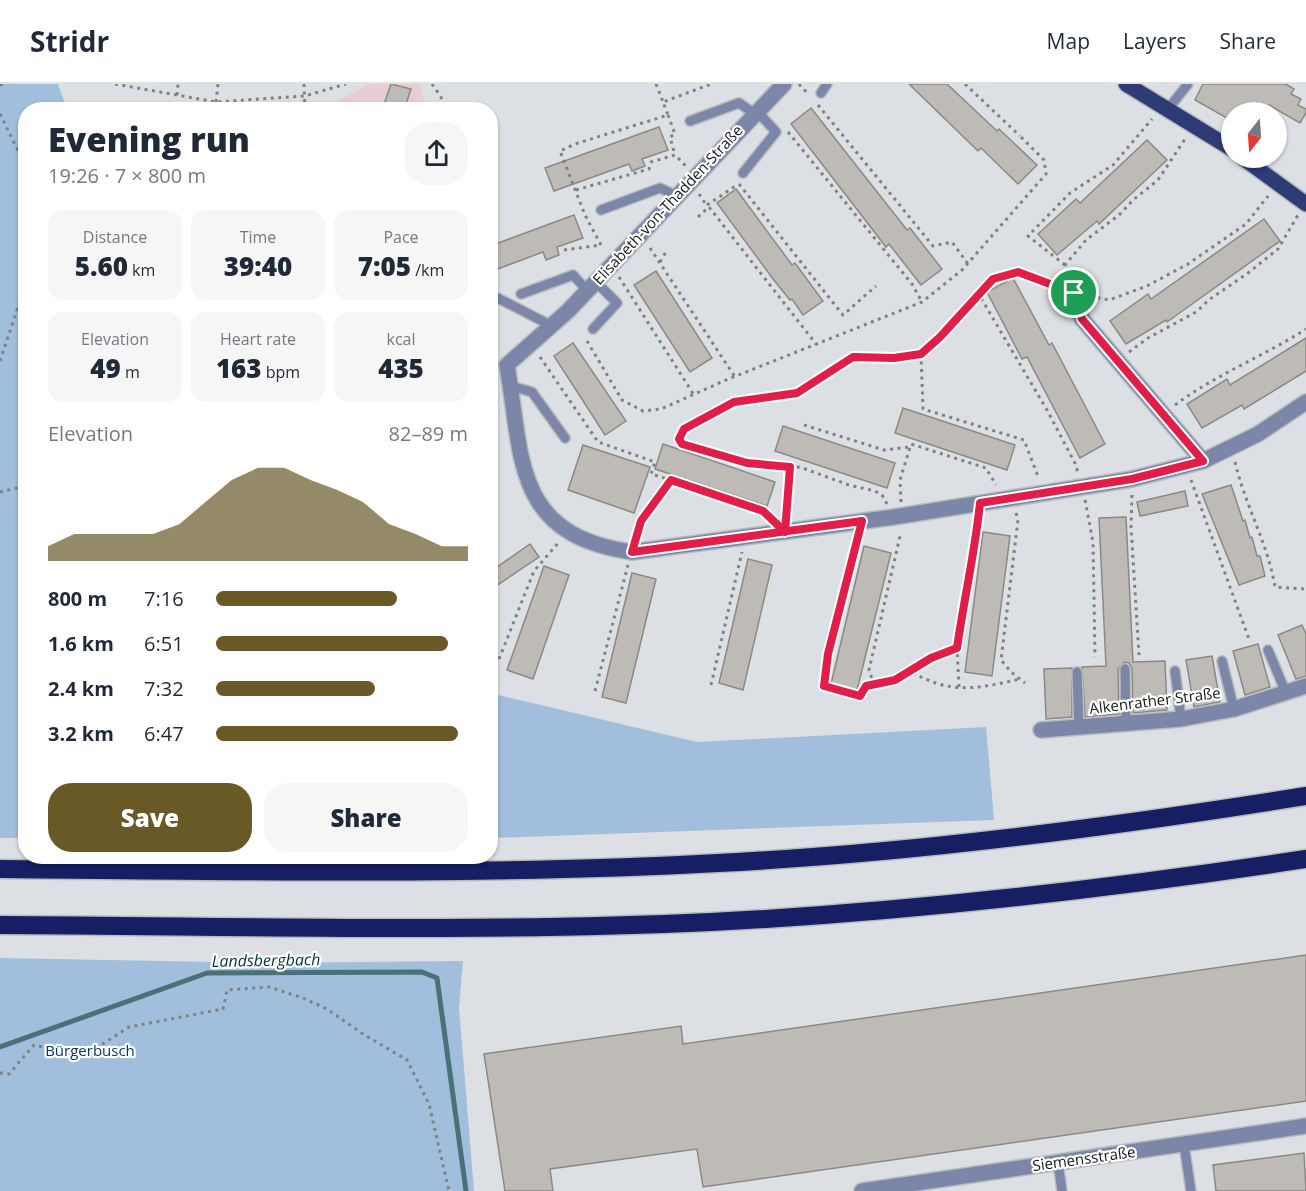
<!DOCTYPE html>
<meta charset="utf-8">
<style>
body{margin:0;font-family:"Open Sans",sans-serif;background:#f6f6f7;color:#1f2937;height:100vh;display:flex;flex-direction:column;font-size:22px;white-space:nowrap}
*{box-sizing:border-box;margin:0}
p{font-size:20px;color:#747a83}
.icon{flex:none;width:33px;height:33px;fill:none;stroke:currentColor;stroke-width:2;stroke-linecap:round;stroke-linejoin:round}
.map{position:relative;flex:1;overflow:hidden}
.side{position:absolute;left:18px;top:18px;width:480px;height:762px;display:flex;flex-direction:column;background:#fff;border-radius:24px;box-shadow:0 2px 4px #0004}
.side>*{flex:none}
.needle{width:39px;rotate:197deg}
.tools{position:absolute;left:1221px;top:18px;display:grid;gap:12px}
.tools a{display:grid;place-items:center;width:66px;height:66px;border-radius:50%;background:#fff;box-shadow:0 2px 4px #0004;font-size:30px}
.pin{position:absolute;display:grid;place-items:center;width:51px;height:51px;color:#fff;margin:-26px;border:3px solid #fff;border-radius:50%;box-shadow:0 2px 6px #0007}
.round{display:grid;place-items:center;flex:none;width:63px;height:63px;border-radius:24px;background:#f6f6f7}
.summary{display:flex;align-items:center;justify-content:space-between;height:102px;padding:0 30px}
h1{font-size:33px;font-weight:800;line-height:45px}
.stats{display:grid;grid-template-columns:repeat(3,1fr);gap:9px;height:102px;padding:6px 30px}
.stats div{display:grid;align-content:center;border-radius:15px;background:#f6f6f7;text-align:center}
.stats b{font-size:26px;font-weight:800}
.stats small{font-size:16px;font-weight:400}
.stats p{font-size:16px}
.chart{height:168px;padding:12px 30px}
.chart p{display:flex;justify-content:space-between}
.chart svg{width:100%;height:108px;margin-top:6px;fill:#685927;opacity:.7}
.action{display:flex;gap:12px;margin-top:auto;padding:12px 30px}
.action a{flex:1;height:69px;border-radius:24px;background:#685927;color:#fff;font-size:24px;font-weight:800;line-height:69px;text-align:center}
.action a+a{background:#f6f6f7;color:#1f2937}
ul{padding:0 30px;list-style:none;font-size:20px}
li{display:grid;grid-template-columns:96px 72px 1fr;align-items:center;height:45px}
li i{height:15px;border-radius:8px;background:#685927}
header{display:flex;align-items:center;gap:36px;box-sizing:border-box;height:84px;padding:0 30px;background:#fff;border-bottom:2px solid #e0e1e3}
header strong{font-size:28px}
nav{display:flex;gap:33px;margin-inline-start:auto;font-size:21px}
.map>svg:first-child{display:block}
</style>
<header>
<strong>Stridr</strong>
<nav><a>Map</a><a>Layers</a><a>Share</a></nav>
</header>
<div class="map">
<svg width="1306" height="1107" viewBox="0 0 1306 1107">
<rect width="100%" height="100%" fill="#dce0e4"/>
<path fill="#e8ced4" d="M369 0H420L426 25 320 26Z"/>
<g fill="#a1bedd">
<path d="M0 0H58L67 25 26 26 25 754H0Z"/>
<path d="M490 609 697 658 986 643 994 736 491 754Z"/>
<path d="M0 874 265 879 463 877 459 924 474 1107H0Z"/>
</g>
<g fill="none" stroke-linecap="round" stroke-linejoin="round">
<path stroke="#4a7176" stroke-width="5" d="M0 963 207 889 422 888 437 894 466 1107"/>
</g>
<g fill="#bebab6" stroke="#8c8985" stroke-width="1.5">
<path d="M391 0 411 5 404 26H382Z"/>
<path d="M909 0H947L997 47 999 45 1037 81 1018 100 981 64 978 67Z"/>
<path d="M1203 0H1286L1294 5 1291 10 1301 15 1298 21 1306 25V29L1300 39 1269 21 1259 23 1256 28H1232V37L1195 16Z"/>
<path d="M811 24 907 146 910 144 942 185 921 201 889 160 886 163 791 40Z"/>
<path d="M659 43 668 66 642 75 645 82 632 87 629 80 554 107 545 84Z"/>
<path d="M1147 56 1167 76 1099 140 1097 137 1057 171 1038 150 1076 115 1080 119Z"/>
<path d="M736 105 792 181 795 179 823 217 803 231 792 215 790 216 773 195 717 119Z"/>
<path d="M574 131 583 154 557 163 559 171 546 176 543 168 495 186 490 173V162Z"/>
<path d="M1264 135 1280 157 1167 238 1166 236 1126 260 1110 237 1148 210 1151 215Z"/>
<path d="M656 187 712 274 690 288 634 201Z"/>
<path d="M1013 194 1049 261 1052 259 1105 360 1080 374 1027 273 1022 275 987 208Z"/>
<path d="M1306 254V287L1244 325 1242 321 1202 344 1187 320 1227 295 1230 301Z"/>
<path d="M573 259 626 337 605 351 554 272Z"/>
<path d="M903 324 1015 361 1007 386 895 349Z"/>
<path d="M783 342 895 379 887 404 775 367Z"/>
<path d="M663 360 775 398 767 422 655 385Z"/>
<path d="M583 361 650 383 634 429 568 406Z"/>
<path d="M1231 401 1243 437 1245 436 1250 454 1252 453 1257 472H1260L1265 492 1239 501 1202 410Z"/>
<path d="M1185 407 1188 422 1140 432 1137 418Z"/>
<path d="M1126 433 1133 578 1165 577 1167 626 1133 629 1132 584 1129 579 1124 578 1118 585 1119 630 1085 633 1082 583 1106 582 1099 434Z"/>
<path d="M983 448 1010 452 992 592 965 588Z"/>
<path d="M530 460 539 473 490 506V488Z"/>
<path d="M864 462 891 469 857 606 831 600Z"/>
<path d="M748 475 772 481 743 606 719 599Z"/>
<path d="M544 482 569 491 533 595 507 586Z"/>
<path d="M632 489 656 495 626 619 602 613Z"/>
<path d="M1302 541 1306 550V592L1296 595 1278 551Z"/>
<path d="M1258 560 1270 603 1245 611 1233 567Z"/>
<path d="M1212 572 1220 618 1194 623 1186 576Z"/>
<path d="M1072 584V633L1046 635 1044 585Z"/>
<path d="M1306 871V1017L703 1103 697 1065 550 1085 553 1107H505L484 970 681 942 683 960Z"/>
<path d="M1304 1069 1306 1107H1216L1213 1081Z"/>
</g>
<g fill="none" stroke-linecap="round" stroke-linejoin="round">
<defs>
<g id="lane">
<path d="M821 9 827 0"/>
<path d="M1168 25 1188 0"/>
<path d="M690 37 739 19 755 30"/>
<path d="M743 89 776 48 757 27"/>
<path d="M601 126 660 104 677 112"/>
<path d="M490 210 552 242"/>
<path d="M521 210 573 191 587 206"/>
<path d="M593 245 617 219 596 198"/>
<path d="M511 302 532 308 565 354"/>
<path d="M1268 566 1286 609"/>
<path d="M1222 577 1234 625"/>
<path d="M1125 585 1126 640"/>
<path d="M1175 587 1181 635"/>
<path d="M1077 588 1079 644"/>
<path d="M1184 1061 1191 1107"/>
<path d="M1058 1079 1062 1107"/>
</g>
<g id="street">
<path d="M784 0 568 227 507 281C523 375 513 451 632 468L894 433 1132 395 1203 377 1258 350 1306 318"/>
<path d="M1074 209 1082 235 1203 377"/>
<path d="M1041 646 1181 635 1234 625 1306 602"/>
<path d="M862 1107 1306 1042"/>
</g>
<g id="primary">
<path d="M1126 0 1232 65"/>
<path d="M1243 74 1306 120"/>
</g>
<g id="highway">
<path d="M0 785C239 787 478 792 718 779 915 769 1111 743 1306 712"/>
<path d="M0 841C237 842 474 849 711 838 911 828 1108 805 1306 775"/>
</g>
</defs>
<use href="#lane" stroke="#b8bcbf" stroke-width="12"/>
<use href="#street" stroke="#b8bcbf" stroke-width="18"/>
<use href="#primary" stroke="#b8bcbf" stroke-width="18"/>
<use href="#highway" stroke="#b8bcbf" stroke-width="21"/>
<g stroke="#7f8284" stroke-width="3" stroke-dasharray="3 4.5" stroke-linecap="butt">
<path d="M115 0 216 18 305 12 346 0"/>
<path d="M304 0 305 26"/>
<path d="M432 0 441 13 443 26"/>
<path d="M656 0 663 18"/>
<path d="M799 0 808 10"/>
<path d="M965 0 1020 52"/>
<path d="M0 1 5 0"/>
<path d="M177 11 178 0"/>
<path d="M216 18 218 0"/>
<path d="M818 21 933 162 952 158 968 180"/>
<path d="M0 30 26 83"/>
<path d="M668 31 675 50 670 53 675 71"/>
<path d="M788 48 912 200 922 218"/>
<path d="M739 100 843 231 876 202"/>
<path d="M576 106 649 85 651 78 675 71 686 82"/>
<path d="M699 110 707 122"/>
<path d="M707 121 737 101"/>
<path d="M698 133 709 123 816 260"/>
<path d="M601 161 585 131 560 67 575 60 668 31 663 18 711 0"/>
<path d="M650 164 735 293"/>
<path d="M564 166 601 161"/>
<path d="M660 178 666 168"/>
<path d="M1065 181 1028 152 1070 109 1113 81 1152 35"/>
<path d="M619 193 694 311"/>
<path d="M1070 196 1065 181 1086 156 1119 131 1133 116 1158 96 1185 55"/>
<path d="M1061 204C1023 190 1011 178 978 209L1047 326 1076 381 1078 390"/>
<path d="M1090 212 1109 216 1147 202 1188 180 1246 140 1268 112"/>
<path d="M587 257 622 316 643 327 661 325 726 296 922 218 962 186 1046 90 1044 76 1020 52"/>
<path d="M1129 268 1148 254 1196 228 1210 215 1248 189 1278 165 1298 131"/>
<path d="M921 270 923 325 1024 356 1039 395"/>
<path d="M540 273 598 358 655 378 651 390 671 396"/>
<path d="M0 277 26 199"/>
<path d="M1175 321C1215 291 1264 272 1306 245"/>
<path d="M804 341 884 366 910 363"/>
<path d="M1235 378C1245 421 1268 460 1275 503L1306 505"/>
<path d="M1191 396 1249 555"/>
<path d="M0 408 26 402"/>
<path d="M1132 411 1131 443 1139 571"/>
<path d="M1085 416 1093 458 1095 573"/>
<path d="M901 418 900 396 911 360 986 384 996 401"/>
<path d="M887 420 882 411 875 407 849 401 800 383 785 384 747 379 683 360 679 355 684 345 734 318 797 309 853 273 894 274 921 270 940 253 978 209"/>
<path d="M1016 429 1018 436 1001 576 1011 588 1025 599"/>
<path d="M787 432 790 383"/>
<path d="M637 452 641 437 671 396 763 427 770 433"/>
<path d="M859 453 828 570 823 602 860 612 866 602 895 596 909 586C948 611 977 605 1020 595"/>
<path d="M499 575 534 487 559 458"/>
<path d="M909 586 931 574 957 564"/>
<path d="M711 601 742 468"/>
<path d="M874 601 869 586 901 448"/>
<path d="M959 603 957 564 979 433"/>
<path d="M595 607 628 481"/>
<path d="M0 989 9 990 34 961 84 972 129 943 223 925 227 906 269 903 303 914 327 925 363 950 407 976 429 1020 449 1107"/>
</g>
<use href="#lane" stroke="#7b86a9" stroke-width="9"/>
<use href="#street" stroke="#7b86a9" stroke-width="15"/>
<use href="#primary" stroke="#2e3c76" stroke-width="15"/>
<use href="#highway" stroke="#161f63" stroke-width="18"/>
</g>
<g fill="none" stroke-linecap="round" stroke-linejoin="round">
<defs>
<path id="route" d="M1074 209 1018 188 993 195 940 253 921 270 894 274 853 273 797 309 734 318 684 345 679 355 682 360 747 379 790 383 785 448 763 427 671 396 641 437 632 468 862 437 828 570 824 602 860 612 866 602 895 596 931 574 957 564C964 515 975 468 980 419L1132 395 1203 377 1082 235 1074 209"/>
</defs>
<use href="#route" stroke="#fff" stroke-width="12"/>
<use href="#route" stroke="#e11d48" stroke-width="8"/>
</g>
<g text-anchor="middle" stroke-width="4.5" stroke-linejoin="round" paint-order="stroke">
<g font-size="15" fill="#161718" stroke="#fff">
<text transform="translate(668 121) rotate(-47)" y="5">Elisabeth-von-Thadden-Straße</text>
<text transform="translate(1155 617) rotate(-7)" y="5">Alkenrather Straße</text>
<text transform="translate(1084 1075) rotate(-8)" y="5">Siemensstraße</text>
</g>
<g font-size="15" fill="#073862" stroke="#fff">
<text x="90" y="972">Bürgerbusch</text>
</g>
<g font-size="16" font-style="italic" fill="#00353b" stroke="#fff">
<text transform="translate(266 876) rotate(-1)" y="6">Landsbergbach</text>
</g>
</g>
</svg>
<div class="tools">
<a><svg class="needle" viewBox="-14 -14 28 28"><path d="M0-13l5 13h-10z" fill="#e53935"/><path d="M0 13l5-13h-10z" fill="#747a83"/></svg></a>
</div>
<div class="pin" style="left:1074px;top:209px;background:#1e9e55"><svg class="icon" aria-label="arrive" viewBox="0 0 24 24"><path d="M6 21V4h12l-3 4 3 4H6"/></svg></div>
<section class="side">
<div class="summary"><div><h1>Evening run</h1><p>19:26 · 7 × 800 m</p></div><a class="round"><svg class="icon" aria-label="share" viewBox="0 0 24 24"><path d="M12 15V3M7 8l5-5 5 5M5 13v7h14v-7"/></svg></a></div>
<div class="stats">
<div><p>Distance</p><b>5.60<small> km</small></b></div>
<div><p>Time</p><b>39:40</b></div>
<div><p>Pace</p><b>7:05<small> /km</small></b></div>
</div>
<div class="stats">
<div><p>Elevation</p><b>49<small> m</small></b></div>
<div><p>Heart rate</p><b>163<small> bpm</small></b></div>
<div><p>kcal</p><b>435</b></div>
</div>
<div class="chart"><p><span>Elevation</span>82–89 m</p>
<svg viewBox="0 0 160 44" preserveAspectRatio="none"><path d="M0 44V38L10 33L20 33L30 33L40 33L50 29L60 20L70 11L80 6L90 6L100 11L110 15L120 20L130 29L140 33L150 38L160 38V44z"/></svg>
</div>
<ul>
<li><b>800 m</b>7:16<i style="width:72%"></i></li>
<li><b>1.6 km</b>6:51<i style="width:92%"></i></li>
<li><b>2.4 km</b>7:32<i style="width:63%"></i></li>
<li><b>3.2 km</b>6:47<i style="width:96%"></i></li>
</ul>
<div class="action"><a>Save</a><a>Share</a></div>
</section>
</div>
